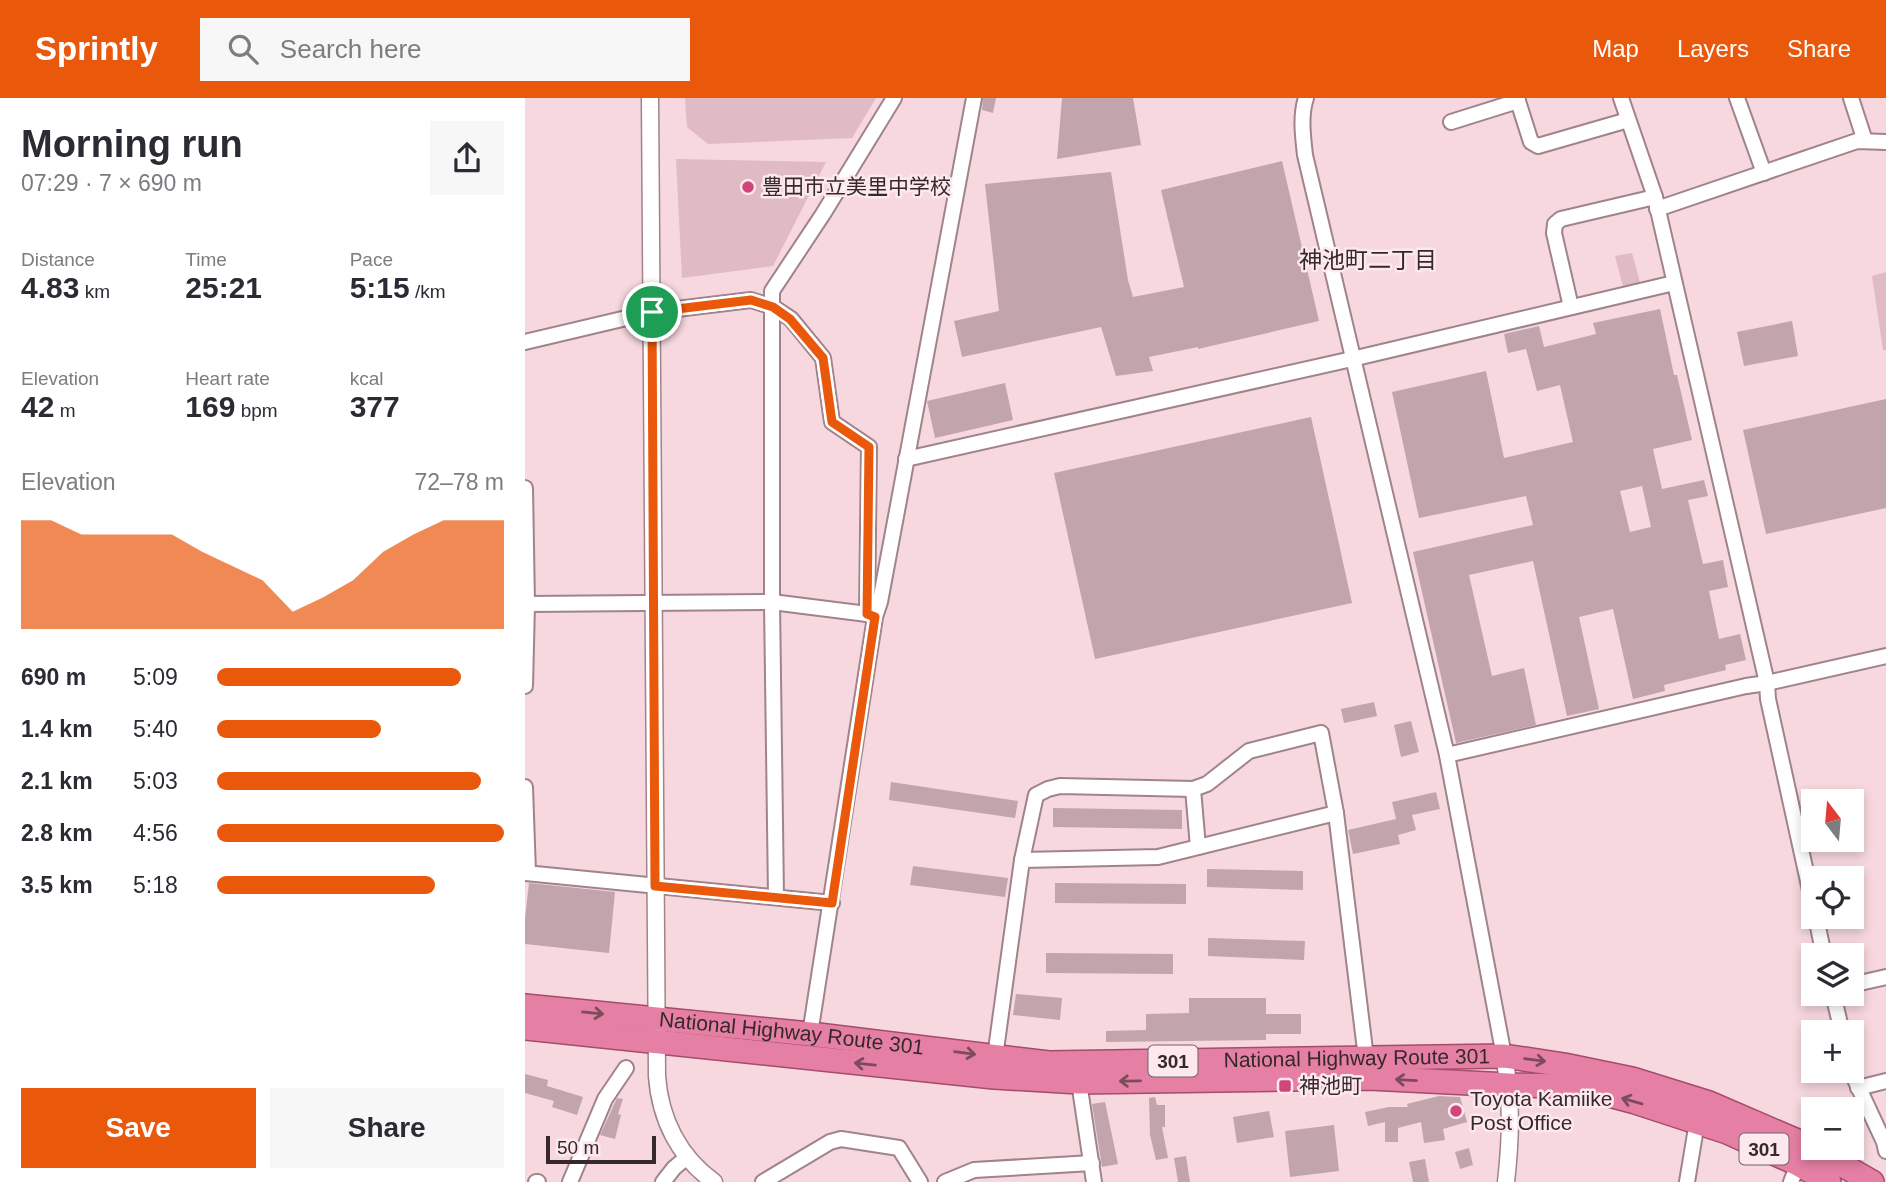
<!DOCTYPE html>
<meta charset="utf-8">
<style>
body{margin:0;font-family:Arial,"Noto Sans JP",sans-serif;background:#f7f7f7;color:#2b2b33;height:100vh;display:flex;flex-direction:column;font-size:26px;white-space:nowrap}
*{box-sizing:border-box;margin:0}
p{font-size:23px;color:#7c7c81}
.icon{flex:none;width:38px;height:38px;fill:none;stroke:currentColor;stroke-width:2;stroke-linecap:round;stroke-linejoin:round}
.map{position:relative;flex:1;overflow:hidden}
.drawer{display:flex;flex-direction:column;background:#fff;width:525px}
.drawer>*{flex:none}
.needle{width:46px;rotate:344deg}
.buttons{position:absolute;left:1276px;top:691px;display:grid;gap:14px}
.buttons a{display:grid;place-items:center;width:63px;height:63px;border-radius:0px;background:#fff;box-shadow:0 4px 10px #0003;font-size:35px}
.scale{position:absolute;left:21px;bottom:18px;width:110px;box-sizing:border-box;padding-left:7px;border:4px solid #35292c;border-top:0;font-size:19px;line-height:24px;white-space:nowrap;color:#35292c;-webkit-text-stroke:5px #fce8ed;paint-order:stroke}
.pin{position:absolute;display:grid;place-items:center;width:60px;height:60px;color:#fff;margin:-30px;border:4px solid #fff;border-radius:50%;box-shadow:0 2px 7px #0007}
.round{display:grid;place-items:center;flex:none;width:74px;height:74px;border-radius:0px;background:#f7f7f7}
.headline{display:flex;align-items:center;justify-content:space-between;height:119px;padding:0 21px}
h1{font-size:38px;font-weight:700;line-height:52px}
.metrics{display:grid;grid-template-columns:repeat(3,1fr);gap:10px;height:119px;padding:7px 21px}
.metrics div{display:grid;align-content:center}
.metrics b{font-size:30px;font-weight:700}
.metrics small{font-size:19px;font-weight:400}
.metrics p{font-size:19px}
.chart{height:196px;padding:14px 21px}
.chart p{display:flex;justify-content:space-between}
.chart svg{width:100%;height:126px;margin-top:7px;fill:#ea580c;opacity:.7}
.action{display:flex;gap:14px;margin-top:auto;padding:14px 21px}
.action a{flex:1;height:80px;border-radius:0px;background:#ea580c;color:#fff;font-size:28px;font-weight:700;line-height:80px;text-align:center}
.action a+a{background:#f7f7f7;color:#2b2b33}
ul{padding:0 21px;list-style:none;font-size:23px}
li{display:grid;grid-template-columns:112px 84px 1fr;align-items:center;height:52px}
li i{height:18px;border-radius:9px;background:#ea580c}
header{display:flex;align-items:center;gap:42px;box-sizing:border-box;height:98px;padding:0 35px;background:#ea580c;color:#fff}
header strong{font-size:33px}
nav{display:flex;gap:38px;margin-inline-start:auto;font-size:24px}
.search{width:490px;height:63px;background:#f7f7f7;display:flex;align-items:center;gap:18px;box-sizing:border-box;padding:0 24px;border-radius:0px;color:#7c7c81;font-size:26px}
main{display:flex;flex:1;min-height:0}
.map>svg:first-child{display:block}
</style>
<header>
<strong>Sprintly</strong>
<div class="search"><svg class="icon" aria-label="search" viewBox="0 0 24 24"><circle cx="10" cy="10" r="6"/><path d="M15 15l6 6"/></svg>Search here</div>
<nav><a>Map</a><a>Layers</a><a>Share</a></nav>
</header>
<main>
<section class="drawer">
<div class="headline"><div><h1>Morning run</h1><p>07:29 · 7 × 690 m</p></div><a class="round"><svg class="icon" aria-label="share" viewBox="0 0 24 24"><path d="M12 15V3M7 8l5-5 5 5M5 13v7h14v-7"/></svg></a></div>
<div class="metrics">
<div><p>Distance</p><b>4.83<small> km</small></b></div>
<div><p>Time</p><b>25:21</b></div>
<div><p>Pace</p><b>5:15<small> /km</small></b></div>
</div>
<div class="metrics">
<div><p>Elevation</p><b>42<small> m</small></b></div>
<div><p>Heart rate</p><b>169<small> bpm</small></b></div>
<div><p>kcal</p><b>377</b></div>
</div>
<div class="chart"><p><span>Elevation</span>72–78 m</p>
<svg viewBox="0 0 160 44" preserveAspectRatio="none"><path d="M0 44V6L10 6L20 11L30 11L40 11L50 11L60 17L70 22L80 27L90 38L100 33L110 27L120 17L130 11L140 6L150 6L160 6V44z"/></svg>
</div>
<ul>
<li><b>690 m</b>5:09<i style="width:85%"></i></li>
<li><b>1.4 km</b>5:40<i style="width:57%"></i></li>
<li><b>2.1 km</b>5:03<i style="width:92%"></i></li>
<li><b>2.8 km</b>4:56<i style="width:100%"></i></li>
<li><b>3.5 km</b>5:18<i style="width:76%"></i></li>
</ul>
<div class="action"><a>Save</a><a>Share</a></div>
</section>
<div class="map">
<svg width="1361" height="1084" viewBox="0 0 1361 1084">
<rect width="100%" height="100%" fill="#f7d8df"/>
<g fill="#e0bac4">
<path d="M160 0H351L327 40 183 46 162 29Z"/>
<path d="M151 61 301 64 248 168 157 180Z"/>
<path d="M1107 155 1116 188 1099 192 1090 158Z"/>
<path d="M1361 174V252H1358L1347 178Z"/>
</g>
<g fill="#c2a4ac" fill-rule="evenodd">
<path d="M458 0H471L468 15 457 12Z"/>
<path d="M537 0H608L616 47 532 61Z"/>
<path d="M757 63 794 223 673 251V249L624 259 628 273 591 278 576 229 437 259 429 223 474 213 460 86 586 74 603 182 608 199 659 189 636 92Z"/>
<path d="M1135 211 1149 277H1152L1167 342 1128 351 1137 391 1179 382 1183 398 1163 402 1178 466 1198 462 1203 489 1184 493 1194 541 1215 536 1221 562 1200 567 1201 572 1139 587 1140 593 1108 601 1088 511 1054 519 1074 611 1042 618 1008 463 944 477 967 578 999 570 1011 627 931 645 888 454 1008 427 1001 398 894 420 867 294 961 273 979 360 1048 344 1035 287 1012 293 1001 251 983 255 979 236 1014 228 1019 249 1071 236 1068 225ZM1117 388 1126 429 1105 434 1095 393Z"/>
<path d="M1267 223 1273 258 1219 268 1212 234Z"/>
<path d="M480 285 488 322 410 340 402 303Z"/>
<path d="M1361 301V410L1241 436 1218 332Z"/>
<path d="M786 319 827 505 570 561 529 375Z"/>
<path d="M849 604 852 618 819 625 816 611Z"/>
<path d="M886 623 894 654 876 659 869 627Z"/>
<path d="M366 684 493 703 490 720 364 702Z"/>
<path d="M911 694 915 711 887 717 891 732 873 737 875 746 828 756 823 732 871 721 867 704Z"/>
<path d="M528 710 657 712V731L528 729Z"/>
<path d="M388 768 483 780 480 799 385 787Z"/>
<path d="M682 771 778 773V792L682 789Z"/>
<path d="M4 785 90 794 84 855 0 846V821Z"/>
<path d="M530 785 661 786V806L530 805Z"/>
<path d="M683 840 780 843 779 862 683 858Z"/>
<path d="M521 855 648 856V876L521 875Z"/>
<path d="M491 896 537 900 535 922 488 917Z"/>
<path d="M664 900H741V916H776V936H741V942L581 944V933L621 932V916L664 915Z"/>
<path d="M0 976 23 982 22 988 58 999 52 1017 27 1009 29 1003 0 995Z"/>
<path d="M914 998 935 999 942 1024 918 1031 920 1042 899 1045 896 1024 873 1030V1044H860V1024L843 1028 840 1014 864 1009H883L882 1006Z"/>
<path d="M630 999 632 1007H640V1029H637L643 1060 631 1062 625 1037 624 1000Z"/>
<path d="M92 1000 98 1001 93 1016 96 1017 90 1041 75 1037Z"/>
<path d="M580 1004 593 1066 577 1069 567 1006Z"/>
<path d="M744 1013 749 1039 712 1045 708 1019Z"/>
<path d="M809 1027 814 1073 765 1079 760 1033Z"/>
<path d="M944 1050 948 1067 935 1071 930 1054Z"/>
<path d="M661 1058 665 1084H653L649 1060Z"/>
<path d="M900 1061 904 1084H888L884 1064Z"/>
</g>
<g fill="none" stroke-linecap="round" stroke-linejoin="round">
<defs>
<g id="minor">
<path d="M781 0C775 18 778 39 780 57L922 657 979 958"/>
<path d="M992 0 1006 44 1013 48 1103 22"/>
<path d="M1096 0 1130 99 1242 585 1243 601 1288 806"/>
<path d="M1212 0 1239 75"/>
<path d="M1326 0 1340 43"/>
<path d="M926 24 993 3"/>
<path d="M1132 111 1332 43 1361 44"/>
<path d="M1046 209 1029 135 1030 126 1036 121 1130 99"/>
<path d="M0 244 127 214 226 202 248 209 266 221 298 260 307 324 344 349 342 516"/>
<path d="M381 361 827 261 1149 185"/>
<path d="M0 390 2 506 0 588"/>
<path d="M2 506 247 504 342 516 349 519"/>
<path d="M922 657 1221 588 1242 585 1361 558"/>
<path d="M0 689 3 775"/>
<path d="M668 691 673 749"/>
<path d="M497 762 511 697 523 691 535 688 668 691 682 686 724 653 796 635 811 715 841 960"/>
<path d="M0 775 307 805"/>
<path d="M251 799 247 504V193L298 116 369 0"/>
<path d="M1291 819 1299 858"/>
<path d="M1326 887 1361 879"/>
<path d="M1308 896 1317 934"/>
<path d="M285 936 350 519 355 504 449 0"/>
<path d="M470 959 497 762 633 759 811 715"/>
<path d="M1326 973 1359 1044 1361 1053"/>
<path d="M554 984 569 1084"/>
<path d="M1333 990 1361 983"/>
<path d="M11 1084H13"/>
<path d="M45 1084 80 1001 101 970"/>
<path d="M138 1084 149 1070 162 1059"/>
<path d="M238 1084 305 1044 316 1041 374 1050 395 1084"/>
<path d="M420 1084 449 1072 567 1065"/>
<path d="M1162 1084 1172 1024"/>
<path d="M1266 1084 1273 1066"/>
</g>
<g id="tertiary">
<path d="M125 0 132 978C135 1021 154 1059 189 1084"/>
<path d="M979 958C987 1001 986 1040 981 1084"/>
</g>
<g id="trunk">
<path id="s1" d="M0 908 285 936 524 965 979 958 1039 967 1107 981 1184 1005 1284 1048 1347 1084"/>
<path d="M0 930 469 979 554 984 844 980 984 987 1050 988 1110 1004 1202 1034 1273 1066 1304 1084"/>
</g>
</defs>
<use href="#minor" stroke="#a0838b" stroke-width="18"/>
<use href="#tertiary" stroke="#a0838b" stroke-width="19"/>
<use href="#trunk" stroke="#a44c6b" stroke-width="26"/>
<use href="#minor" stroke="#fff" stroke-width="14"/>
<use href="#tertiary" stroke="#fff" stroke-width="16"/>
<use href="#trunk" stroke="#e67fa4" stroke-width="23"/>
</g>
<defs><path id="oneway-shaft" d="M-6 0H5M1.5-3L5.5 0L1.5 3" fill="none" stroke-width="1.6" stroke-linecap="round" stroke-linejoin="round" transform="scale(1.75)"/></defs>
<g stroke="#7c4b5c">
<use href="#oneway-shaft" transform="translate(68 915) rotate(6)"/>
<use href="#oneway-shaft" transform="translate(440 955) rotate(7)"/>
<use href="#oneway-shaft" transform="translate(1010 962) rotate(8)"/>
<use href="#oneway-shaft" transform="translate(340 966) rotate(-174)"/>
<use href="#oneway-shaft" transform="translate(881 982) rotate(-177)"/>
<use href="#oneway-shaft" transform="translate(605 983) rotate(179)"/>
<use href="#oneway-shaft" transform="translate(1107 1003) rotate(-164)"/>
</g>
<g fill="none" stroke-linecap="round" stroke-linejoin="round">
<defs>
<path id="route" d="M226 202 248 209 265 221 298 260 307 324 344 349 342 516 350 519 307 805 130 788 127 214Z"/>
</defs>
<use href="#route" stroke="#fff" stroke-width="14"/>
<use href="#route" stroke="#ea580c" stroke-width="9"/>
</g>
<g fill="#d0457a" stroke="#fce8ed" stroke-width="2.5">
<circle cx="223" cy="89" r="7"/>
<rect x="753" y="981" width="14" height="14" rx="3.5"/>
<circle cx="931" cy="1013" r="7"/>
</g>
<g text-anchor="middle" stroke-width="5" stroke-linejoin="round" paint-order="stroke">
<g fill="#fce8ed" stroke="#716266" stroke-width="2">
<rect x="623.5" y="947.5" width="49" height="31" rx="5"/>
<rect x="1214.5" y="1035.5" width="49" height="31" rx="5"/>
</g>
<g font-size="19" font-weight="bold" fill="#35292c">
<text x="648" y="970">301</text>
<text x="1239" y="1058">301</text>
</g>
<g font-size="21" fill="#35292c" stroke="#fce8ed" text-anchor="start">
<text x="237" y="96">豊田市立美里中学校</text>
<text x="774" y="995">神池町</text>
<text x="945" y="1008">Toyota Kamiike<tspan x="945" dy="24">Post Office</tspan></text>
</g>
<g font-size="21" fill="#35292c" stroke="#fce8ed">
<text dy="7" stroke="none"><textPath href="#s1" startOffset="268">National Highway Route 301</textPath></text>
<text dy="7" stroke="none"><textPath href="#s1" startOffset="835">National Highway Route 301</textPath></text>
</g>
<g font-size="23" fill="#35292c" stroke="#fce8ed">
<text x="843" y="170">神池町二丁目</text>
</g>
</g>
</svg>
<div class="buttons">
<a><svg class="needle" viewBox="-14 -14 28 28"><path d="M0-13l5 13h-10z" fill="#e53935"/><path d="M0 13l5-13h-10z" fill="#7c7c81"/></svg></a>
<a><svg class="icon" aria-label="locate" viewBox="0 0 24 24"><circle cx="12" cy="12" r="6"/><path d="M12 2v4M12 18v4M2 12h4M18 12h4"/></svg></a>
<a><svg class="icon" aria-label="layers" viewBox="0 0 24 24"><path d="M12 4l9 5-9 5-9-5zM3 14l9 5 9-5"/></svg></a>
<a>+</a>
<a>−</a>
</div>
<div class="scale">50 m</div>
<div class="pin" style="left:127px;top:214px;background:#1e9e55"><svg class="icon" aria-label="arrive" viewBox="0 0 24 24"><path d="M6 21V4h12l-3 4 3 4H6"/></svg></div>
</div>
</main>
